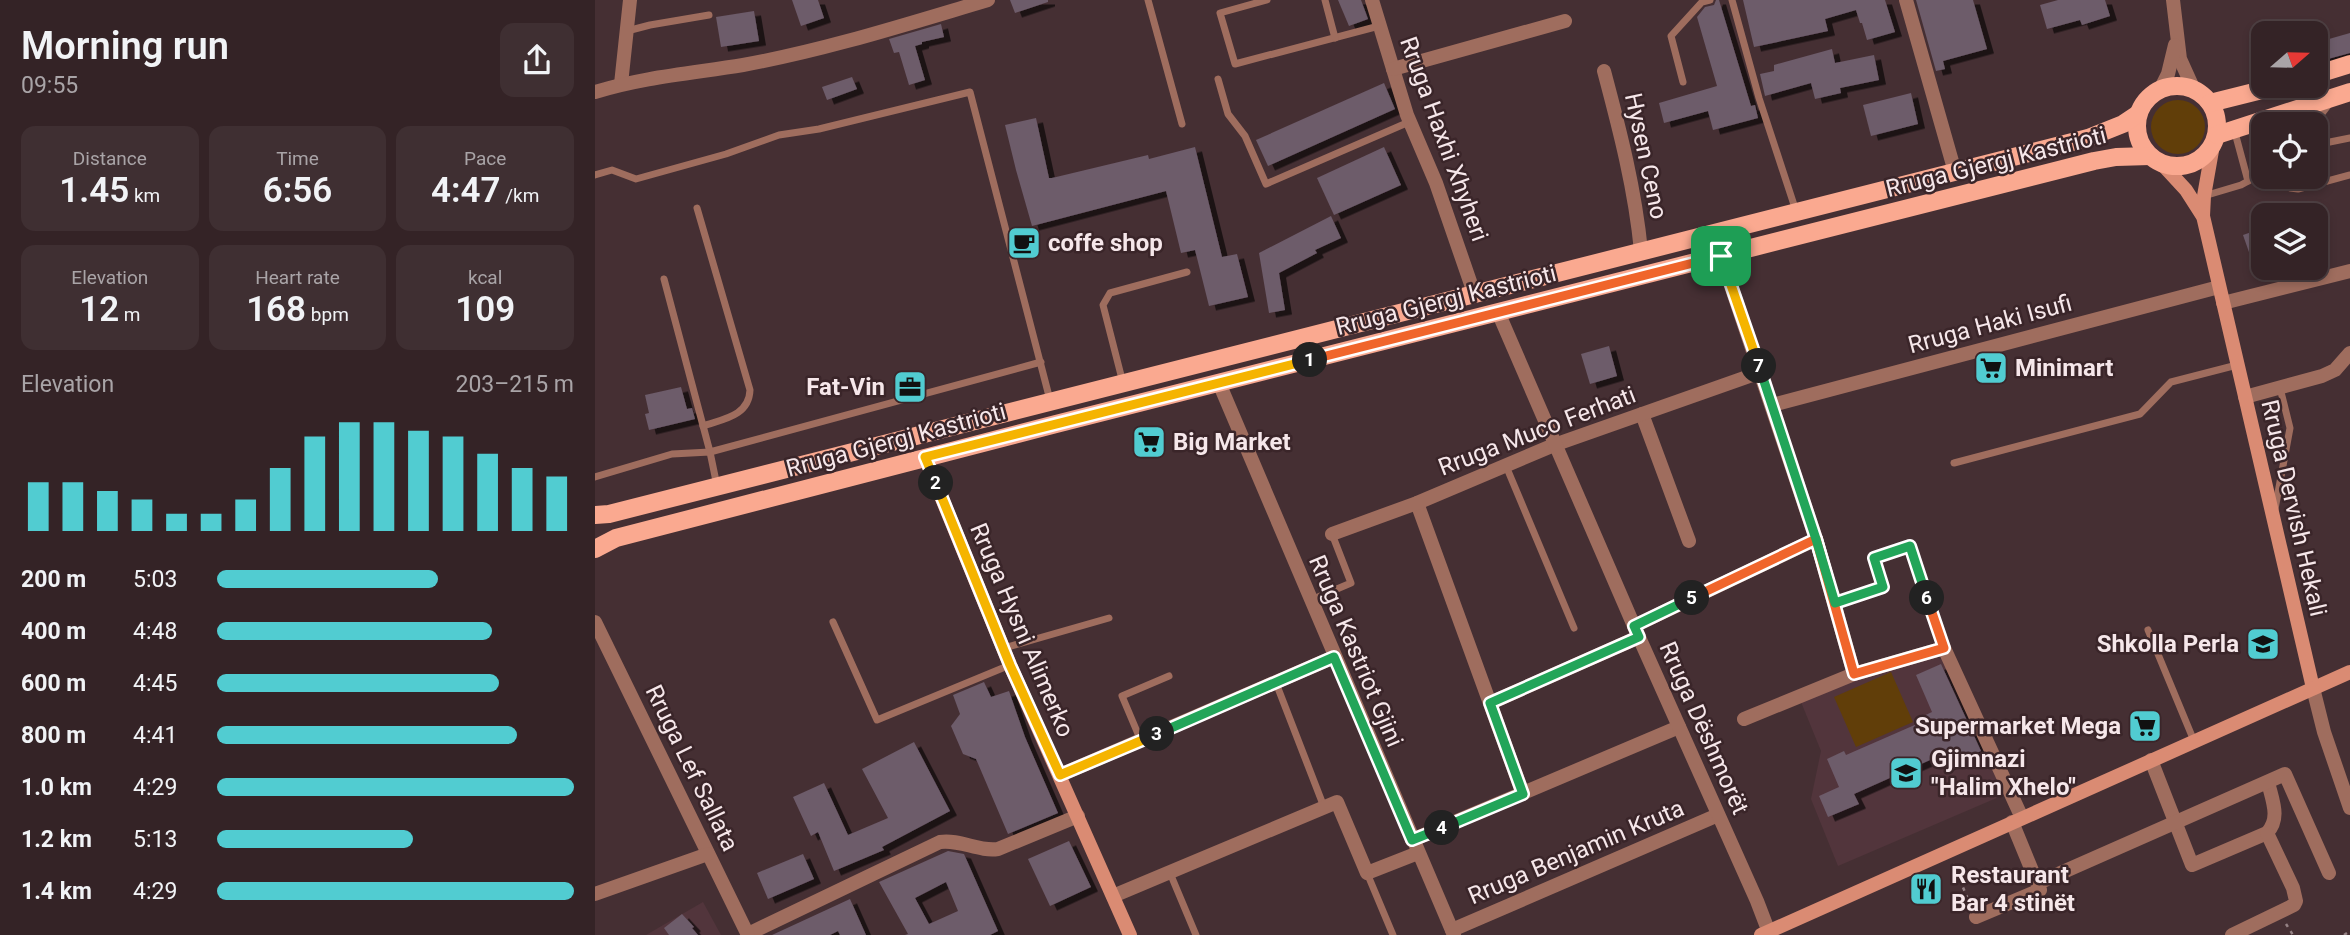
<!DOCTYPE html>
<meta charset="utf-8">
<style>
body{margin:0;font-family:Roboto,sans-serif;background:#3f2f32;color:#f1f3f6;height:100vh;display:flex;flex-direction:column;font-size:26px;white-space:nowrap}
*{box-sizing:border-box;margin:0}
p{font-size:23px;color:#a9a4a7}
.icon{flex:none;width:38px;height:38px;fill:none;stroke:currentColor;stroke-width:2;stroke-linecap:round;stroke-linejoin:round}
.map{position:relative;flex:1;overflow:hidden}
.panel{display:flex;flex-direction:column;background:#342326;width:595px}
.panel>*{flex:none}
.needle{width:46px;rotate:70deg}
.fabs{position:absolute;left:1656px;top:21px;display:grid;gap:14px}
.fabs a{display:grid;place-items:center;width:77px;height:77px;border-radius:14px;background:#342326;box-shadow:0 4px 10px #0003,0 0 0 2px #4e4043;font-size:35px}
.pin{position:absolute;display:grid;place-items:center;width:60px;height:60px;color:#fff;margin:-30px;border-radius:14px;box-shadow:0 4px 10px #0006}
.km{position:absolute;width:35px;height:35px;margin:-18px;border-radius:50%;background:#222;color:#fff;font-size:19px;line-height:35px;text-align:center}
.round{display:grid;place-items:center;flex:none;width:74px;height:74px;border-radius:14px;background:#3f2f32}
.summary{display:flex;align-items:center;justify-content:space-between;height:119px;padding:0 21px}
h1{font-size:38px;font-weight:600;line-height:52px}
.metrics{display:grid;grid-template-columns:repeat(3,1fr);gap:10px;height:119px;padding:7px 21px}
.metrics div{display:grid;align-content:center;border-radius:14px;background:#3f2f32;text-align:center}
.metrics b{font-size:35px;font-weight:600}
.metrics small{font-size:19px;font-weight:400}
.metrics p{font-size:19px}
.chart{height:196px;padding:14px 21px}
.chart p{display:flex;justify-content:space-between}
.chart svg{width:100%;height:126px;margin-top:7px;stroke:#51ccd1;stroke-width:6}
ul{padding:0 21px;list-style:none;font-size:23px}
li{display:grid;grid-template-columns:112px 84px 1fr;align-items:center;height:52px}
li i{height:18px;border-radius:9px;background:#51ccd1}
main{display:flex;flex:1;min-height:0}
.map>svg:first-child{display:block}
</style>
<main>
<section class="panel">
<div class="summary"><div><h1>Morning run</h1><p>09:55</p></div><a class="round"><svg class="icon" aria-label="share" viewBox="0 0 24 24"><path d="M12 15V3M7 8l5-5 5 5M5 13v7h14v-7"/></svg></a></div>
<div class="metrics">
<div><p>Distance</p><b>1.45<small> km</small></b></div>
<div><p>Time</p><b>6:56</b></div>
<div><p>Pace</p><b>4:47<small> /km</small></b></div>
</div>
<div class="metrics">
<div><p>Elevation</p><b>12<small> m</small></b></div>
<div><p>Heart rate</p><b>168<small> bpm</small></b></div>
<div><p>kcal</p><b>109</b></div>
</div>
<div class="chart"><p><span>Elevation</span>203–215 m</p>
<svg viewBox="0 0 160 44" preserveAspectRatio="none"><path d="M5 44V27M15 44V27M25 44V30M35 44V33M45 44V38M55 44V38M65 44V33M75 44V22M85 44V11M95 44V6M105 44V6M115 44V9M125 44V11M135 44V17M145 44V22M155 44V25"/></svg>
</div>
<ul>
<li><b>200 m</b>5:03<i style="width:62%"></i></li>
<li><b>400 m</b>4:48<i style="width:77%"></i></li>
<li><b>600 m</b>4:45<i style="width:79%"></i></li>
<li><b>800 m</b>4:41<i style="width:84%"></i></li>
<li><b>1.0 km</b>4:29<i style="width:100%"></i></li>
<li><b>1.2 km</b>5:13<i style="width:55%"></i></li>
<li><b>1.4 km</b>4:29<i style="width:100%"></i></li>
</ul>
</section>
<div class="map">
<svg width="1755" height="935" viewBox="0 0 1755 935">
<defs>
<filter id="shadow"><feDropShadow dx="7" dy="4.5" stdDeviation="0" flood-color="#0009"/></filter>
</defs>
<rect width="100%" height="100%" fill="#452f33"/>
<g fill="#52353c">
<path d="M1341 657 1349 660 1411 794 1243 866 1216 799 1226 751 1206 702 1261 680Z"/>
<path d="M108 902 126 935H51Z"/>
</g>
<g fill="#613e09">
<circle cx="1583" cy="127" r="27"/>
<path d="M1296 672 1318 722 1261 747 1239 697Z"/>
</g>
<g fill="#6d5b6a" fill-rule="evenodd" filter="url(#shadow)">
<path d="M197 0H223L229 18 206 26Z"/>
<path d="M415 0H453V2L420 13Z"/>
<path d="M743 0H766L773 19 754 26Z"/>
<path d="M1121 0H1124L1156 106 1160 105 1163 118 1118 130 1113 111 1069 123 1064 103 1122 86 1102 17 1110 7 1119 5Z"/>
<path d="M1148 0H1290L1300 32 1272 40 1267 23H1265L1261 10 1230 19 1233 31 1159 47Z"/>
<path d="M1321 0H1378L1392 49 1348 61 1350 69 1341 71Z"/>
<path d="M1463 0H1510L1515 16 1487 25 1485 20 1452 29 1445 5Z"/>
<path d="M159 11 164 41 126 47 121 17Z"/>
<path d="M346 24 349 37 327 42V44L320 46 330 80 314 85 304 52 299 53 294 39Z"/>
<path d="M1755 33V53L1722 62 1720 43Z"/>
<path d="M1237 49 1240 63 1279 55 1284 80 1245 88 1246 93 1220 99 1216 83 1170 96 1165 74 1179 71V65Z"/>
<path d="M257 77 262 89 232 100 227 87Z"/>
<path d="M789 83 800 109 673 166 661 140Z"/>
<path d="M1316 93 1323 124 1276 136 1268 105Z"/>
<path d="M441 118 454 178H457L553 155 554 159 600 147 627 257 642 254 653 297 614 306 600 250 586 253 571 191 437 226 421 170 410 125Z"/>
<path d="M789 147 806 185 739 215 722 178Z"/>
<path d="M736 216 746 238 720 250 722 253 684 273 690 310 674 313 664 253Z"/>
<path d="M1668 228V251L1655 255 1648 235Z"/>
<path d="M1014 346 1022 376 995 384 986 354Z"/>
<path d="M86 387 92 409 97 408 100 419 54 430 50 414 54 413 50 395Z"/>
<path d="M1346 664 1386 751 1349 767 1344 756 1259 794 1264 804 1233 817 1224 796 1244 787 1232 759 1249 751 1251 755 1322 724 1320 720 1337 712 1321 675Z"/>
<path d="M389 682 396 697 414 691 430 737 463 813 413 834 381 759 368 754 356 726 365 714 358 695Z"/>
<path d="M319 742 355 811 287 847 289 850 239 871 223 832 216 836 198 797 229 783 253 835 293 818 267 769Z"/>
<path d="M474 841 496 887 455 906 433 859Z"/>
<path d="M353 851 369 854 403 931 395 935H310L313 934 284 882ZM351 882 363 911 334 924 320 898Z"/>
<path d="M208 854 219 879 173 899 162 873Z"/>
<path d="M255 899 271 935H245L243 931 235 935H177Z"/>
<path d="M87 914 99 927 97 928 103 935H74L69 928Z"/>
</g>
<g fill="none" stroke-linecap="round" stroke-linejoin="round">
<g stroke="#958285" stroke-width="2.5" stroke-dasharray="3.5 5" stroke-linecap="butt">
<path d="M1358 864 1376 906"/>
<path d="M1691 924 1698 935"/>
<path d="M1749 935 1755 931"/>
</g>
<g stroke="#9f6d5e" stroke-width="7">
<path d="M553 0 587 124"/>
<path d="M672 0 625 13 640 64 784 26"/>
<path d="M730 0 740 38"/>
<path d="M1137 0 1164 98 1201 211"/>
<path d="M32 31 55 25 114 15"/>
<path d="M623 79 633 114 650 136 671 184 814 122"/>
<path d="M1088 82 1076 36 1107 2 1115 0"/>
<path d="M1719 124 1735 103"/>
<path d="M1639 129 1653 181"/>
<path d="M1720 145 1755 138"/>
<path d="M0 175 17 170 41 179 131 154 184 135 224 129 375 92 455 400"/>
<path d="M1686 177 1695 188 1703 189 1755 175"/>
<path d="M1609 196 1646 185 1668 173"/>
<path d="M102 208 155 390C154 416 128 419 108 426"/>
<path d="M69 279 115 452 446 362"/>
<path d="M528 383 508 305 515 293 592 272"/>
<path d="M1359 463 1545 414 1576 382 1642 365"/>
<path d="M911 466 979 628"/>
<path d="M0 477 77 454 115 452 122 486"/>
<path d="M1680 509 1695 428 1685 388"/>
<path d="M716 600 756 583 737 534"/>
<path d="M1240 603 1288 587 1279 558 1315 546 1349 648"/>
<path d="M238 622 282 720 415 665"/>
<path d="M1553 630 1599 741"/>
<path d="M409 648 514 618"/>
<path d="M681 683 729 807"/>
<path d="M546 741 527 696 574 676"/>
<path d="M575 873 601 935"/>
<path d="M772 873 798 935"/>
</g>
<g stroke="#9f6d5e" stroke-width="14">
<path d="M777 0 812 115 841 183 879 293"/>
<path d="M1311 0 1360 172"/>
<path d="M1578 0 1585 59 1599 90"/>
<path d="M798 69 970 21"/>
<path d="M1009 71C1025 131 1040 189 1046 251"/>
<path d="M26 84 35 0"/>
<path d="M1565 90 1573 74 1580 45"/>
<path d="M0 92C48 77 99 73 148 65 231 50 312 24 393 0"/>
<path d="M1126 256 1221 539 1259 674"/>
<path d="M1628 303 1755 271"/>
<path d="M624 383 859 935"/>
<path d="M1650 397 1727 376 1740 370 1755 353"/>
<path d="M1177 405 1624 287"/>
<path d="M1047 414 1094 541"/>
<path d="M822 503 928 794"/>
<path d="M737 534 822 503 959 445 1166 372"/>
<path d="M1039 626 1221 539"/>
<path d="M895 703 1044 637"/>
<path d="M1149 719 1259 674 1349 648 1427 818"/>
<path d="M1556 760 1597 865 1672 833C1686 818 1677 800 1673 782"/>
<path d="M465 775 739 657"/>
<path d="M817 840 1084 727"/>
<path d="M1443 883 1690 774 1734 873"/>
<path d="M518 896 742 802 772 873 823 853"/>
<path d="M1381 917 1445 890 1417 822"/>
<path d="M857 930 1123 815"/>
<path d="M153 934 345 842C365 839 384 852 403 849L483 816"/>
<path d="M1637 935 1699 905 1701 901 1698 888 1672 833"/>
</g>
<g stroke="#9f6d5e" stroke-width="14">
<path d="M903 312 1039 626 1162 901 1175 935"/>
<path d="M0 622 153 935"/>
<path d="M1718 688 1729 732 1755 808"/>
<path d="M0 894 113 854"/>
</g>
<g stroke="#da8b73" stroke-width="14">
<path d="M1618 145 1609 196 1608 216 1718 688"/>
<path d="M1567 164 1591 190 1607 215"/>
<path d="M330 457 415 665 535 935"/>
<path d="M1166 935 1755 672"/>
</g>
<g stroke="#faa990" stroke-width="18">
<path d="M1720 75 1755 64"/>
<circle cx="1582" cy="126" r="40"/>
<path d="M1615 103 1683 86"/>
<path d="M1622 135 1755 92"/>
<path d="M0 515 14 514 1493 138 1528 124 1543 114"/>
<path d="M0 549 21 538 461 424 1499 161 1521 157 1555 156"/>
</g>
</g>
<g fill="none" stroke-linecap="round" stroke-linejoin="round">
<defs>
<path id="split-1" d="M715 360 1126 256"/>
<path id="split-2" d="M341 483 330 457 715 360"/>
<path id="split-3" d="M341 483 415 665 465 775 562 734"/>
<path id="split-4" d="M562 734 739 657 817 840 847 828"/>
<path id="split-5" d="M847 828 928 794 895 703 1044 637 1039 626 1097 598"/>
<path id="split-6" d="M1097 598 1221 539 1259 674 1349 648 1332 598"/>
<path id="split-7" d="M1164 366 1221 539 1240 603 1288 587 1279 558 1315 546 1332 598"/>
<path id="split-8" d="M1126 256 1164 366"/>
</defs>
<use href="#split-1" stroke="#fff" stroke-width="14"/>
<use href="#split-2" stroke="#fff" stroke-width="14"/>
<use href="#split-3" stroke="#fff" stroke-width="14"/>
<use href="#split-4" stroke="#fff" stroke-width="14"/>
<use href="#split-5" stroke="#fff" stroke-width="14"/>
<use href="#split-6" stroke="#fff" stroke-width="14"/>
<use href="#split-7" stroke="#fff" stroke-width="14"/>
<use href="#split-8" stroke="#fff" stroke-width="14"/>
<use href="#split-1" stroke="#f0652b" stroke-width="9"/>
<use href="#split-2" stroke="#f5b400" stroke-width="9"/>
<use href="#split-3" stroke="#f5b400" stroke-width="9"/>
<use href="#split-4" stroke="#22a559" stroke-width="9"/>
<use href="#split-5" stroke="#22a559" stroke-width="9"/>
<use href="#split-6" stroke="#f0652b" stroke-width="9"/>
<use href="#split-7" stroke="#22a559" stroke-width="9"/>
<use href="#split-8" stroke="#f5b400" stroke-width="9"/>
</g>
<defs>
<symbol id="cafe-square" viewBox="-11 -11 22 22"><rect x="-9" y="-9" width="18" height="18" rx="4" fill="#51ccd1" stroke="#3a2529"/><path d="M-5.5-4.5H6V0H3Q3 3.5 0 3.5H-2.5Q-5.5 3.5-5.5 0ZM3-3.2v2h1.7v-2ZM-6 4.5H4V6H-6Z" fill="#111"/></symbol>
<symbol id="supermarket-square" viewBox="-11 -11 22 22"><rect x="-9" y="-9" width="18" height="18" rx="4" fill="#51ccd1" stroke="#3a2529"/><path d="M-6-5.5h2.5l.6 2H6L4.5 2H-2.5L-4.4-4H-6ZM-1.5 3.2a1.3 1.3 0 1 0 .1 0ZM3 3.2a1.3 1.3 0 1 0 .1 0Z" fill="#111"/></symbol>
<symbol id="office-square" viewBox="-11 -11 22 22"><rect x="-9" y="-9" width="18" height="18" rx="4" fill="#51ccd1" stroke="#3a2529"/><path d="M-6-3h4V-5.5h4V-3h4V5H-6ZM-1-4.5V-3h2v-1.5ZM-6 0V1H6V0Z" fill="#111"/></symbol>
<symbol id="school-square" viewBox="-11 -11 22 22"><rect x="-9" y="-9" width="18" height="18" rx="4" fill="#51ccd1" stroke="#3a2529"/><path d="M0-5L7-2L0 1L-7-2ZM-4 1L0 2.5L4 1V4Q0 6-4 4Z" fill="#111"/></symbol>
<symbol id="restaurant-square" viewBox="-11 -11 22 22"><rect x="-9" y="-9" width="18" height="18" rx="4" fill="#51ccd1" stroke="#3a2529"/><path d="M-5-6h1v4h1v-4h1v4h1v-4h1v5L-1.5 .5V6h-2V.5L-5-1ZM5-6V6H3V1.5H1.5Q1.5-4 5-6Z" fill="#111"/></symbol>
</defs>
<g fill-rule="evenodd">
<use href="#cafe-square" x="410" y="224" width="38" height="38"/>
<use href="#supermarket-square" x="1377" y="349" width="38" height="38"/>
<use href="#office-square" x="296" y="368" width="38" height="38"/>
<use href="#supermarket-square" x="535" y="423" width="38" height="38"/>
<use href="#school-square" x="1649" y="625" width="38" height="38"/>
<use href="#supermarket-square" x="1531" y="707" width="38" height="38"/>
<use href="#school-square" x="1292" y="754" width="38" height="38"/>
<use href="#restaurant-square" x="1312" y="870" width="38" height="38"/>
</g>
<g text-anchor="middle" stroke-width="5" stroke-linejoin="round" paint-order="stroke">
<g font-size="24" fill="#f6e7ea" stroke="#3a2529">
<text transform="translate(849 139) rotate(70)" y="8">Rruga Haxhi Xhyheri</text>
<text transform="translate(1051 156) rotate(78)" y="8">Hysen Ceno</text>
<text transform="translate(1401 162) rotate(-14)" y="8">Rruga Gjergj Kastrioti</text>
<text transform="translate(851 300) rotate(-14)" y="8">Rruga Gjergj Kastrioti</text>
<text transform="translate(1395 324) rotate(-15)" y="8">Rruga Haki Isufi</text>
<text transform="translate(942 431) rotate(-21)" y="8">Rruga Muco Ferhati</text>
<text transform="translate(301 440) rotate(-15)" y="8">Rruga Gjergj Kastrioti</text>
<text transform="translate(1699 508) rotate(77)" y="8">Rruga Dervish Hekali</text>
<text transform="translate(427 630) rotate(67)" y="8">Rruga Hysni Alimerko</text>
<text transform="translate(761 651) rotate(67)" y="8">Rruga Kastriot Gjini</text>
<text transform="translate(1109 728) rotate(66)" y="8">Rruga Dëshmorët</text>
<text transform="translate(97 768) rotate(64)" y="8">Rruga Lef Sallata</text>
<text transform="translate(981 852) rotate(-23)" y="8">Rruga Benjamin Kruta</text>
</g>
<g font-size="24" font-weight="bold" fill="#f6e7ea" stroke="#3a2529" text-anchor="start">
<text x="453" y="251">coffe shop</text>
<text x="1420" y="376">Minimart</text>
<text x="290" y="395" text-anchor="end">Fat-Vin</text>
<text x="578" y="450">Big Market</text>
<text x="1644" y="652" text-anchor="end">Shkolla Perla</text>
<text x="1526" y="734" text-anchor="end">Supermarket Mega</text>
<text x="1336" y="767">Gjimnazi<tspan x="1336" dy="28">"Halim Xhelo"</tspan></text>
<text x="1356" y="883">Restaurant<tspan x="1356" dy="28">Bar 4 stinët</tspan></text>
</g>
</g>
</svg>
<div class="fabs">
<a><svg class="needle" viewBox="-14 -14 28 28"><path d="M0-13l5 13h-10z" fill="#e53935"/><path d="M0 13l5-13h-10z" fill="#a9a4a7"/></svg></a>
<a><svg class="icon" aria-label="locate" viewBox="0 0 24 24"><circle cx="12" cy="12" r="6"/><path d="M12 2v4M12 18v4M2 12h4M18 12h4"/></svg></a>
<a><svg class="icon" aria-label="layers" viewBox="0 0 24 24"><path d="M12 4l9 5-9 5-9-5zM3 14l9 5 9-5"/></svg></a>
</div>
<div class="pin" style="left:1126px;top:256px;background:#1e9e55"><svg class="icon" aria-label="arrive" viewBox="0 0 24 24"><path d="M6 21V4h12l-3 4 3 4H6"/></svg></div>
<b class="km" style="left:715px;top:360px">1</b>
<b class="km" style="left:341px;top:483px">2</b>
<b class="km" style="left:562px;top:734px">3</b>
<b class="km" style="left:847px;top:828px">4</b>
<b class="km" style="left:1097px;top:598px">5</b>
<b class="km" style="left:1332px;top:598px">6</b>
<b class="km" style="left:1164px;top:366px">7</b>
</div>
</main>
